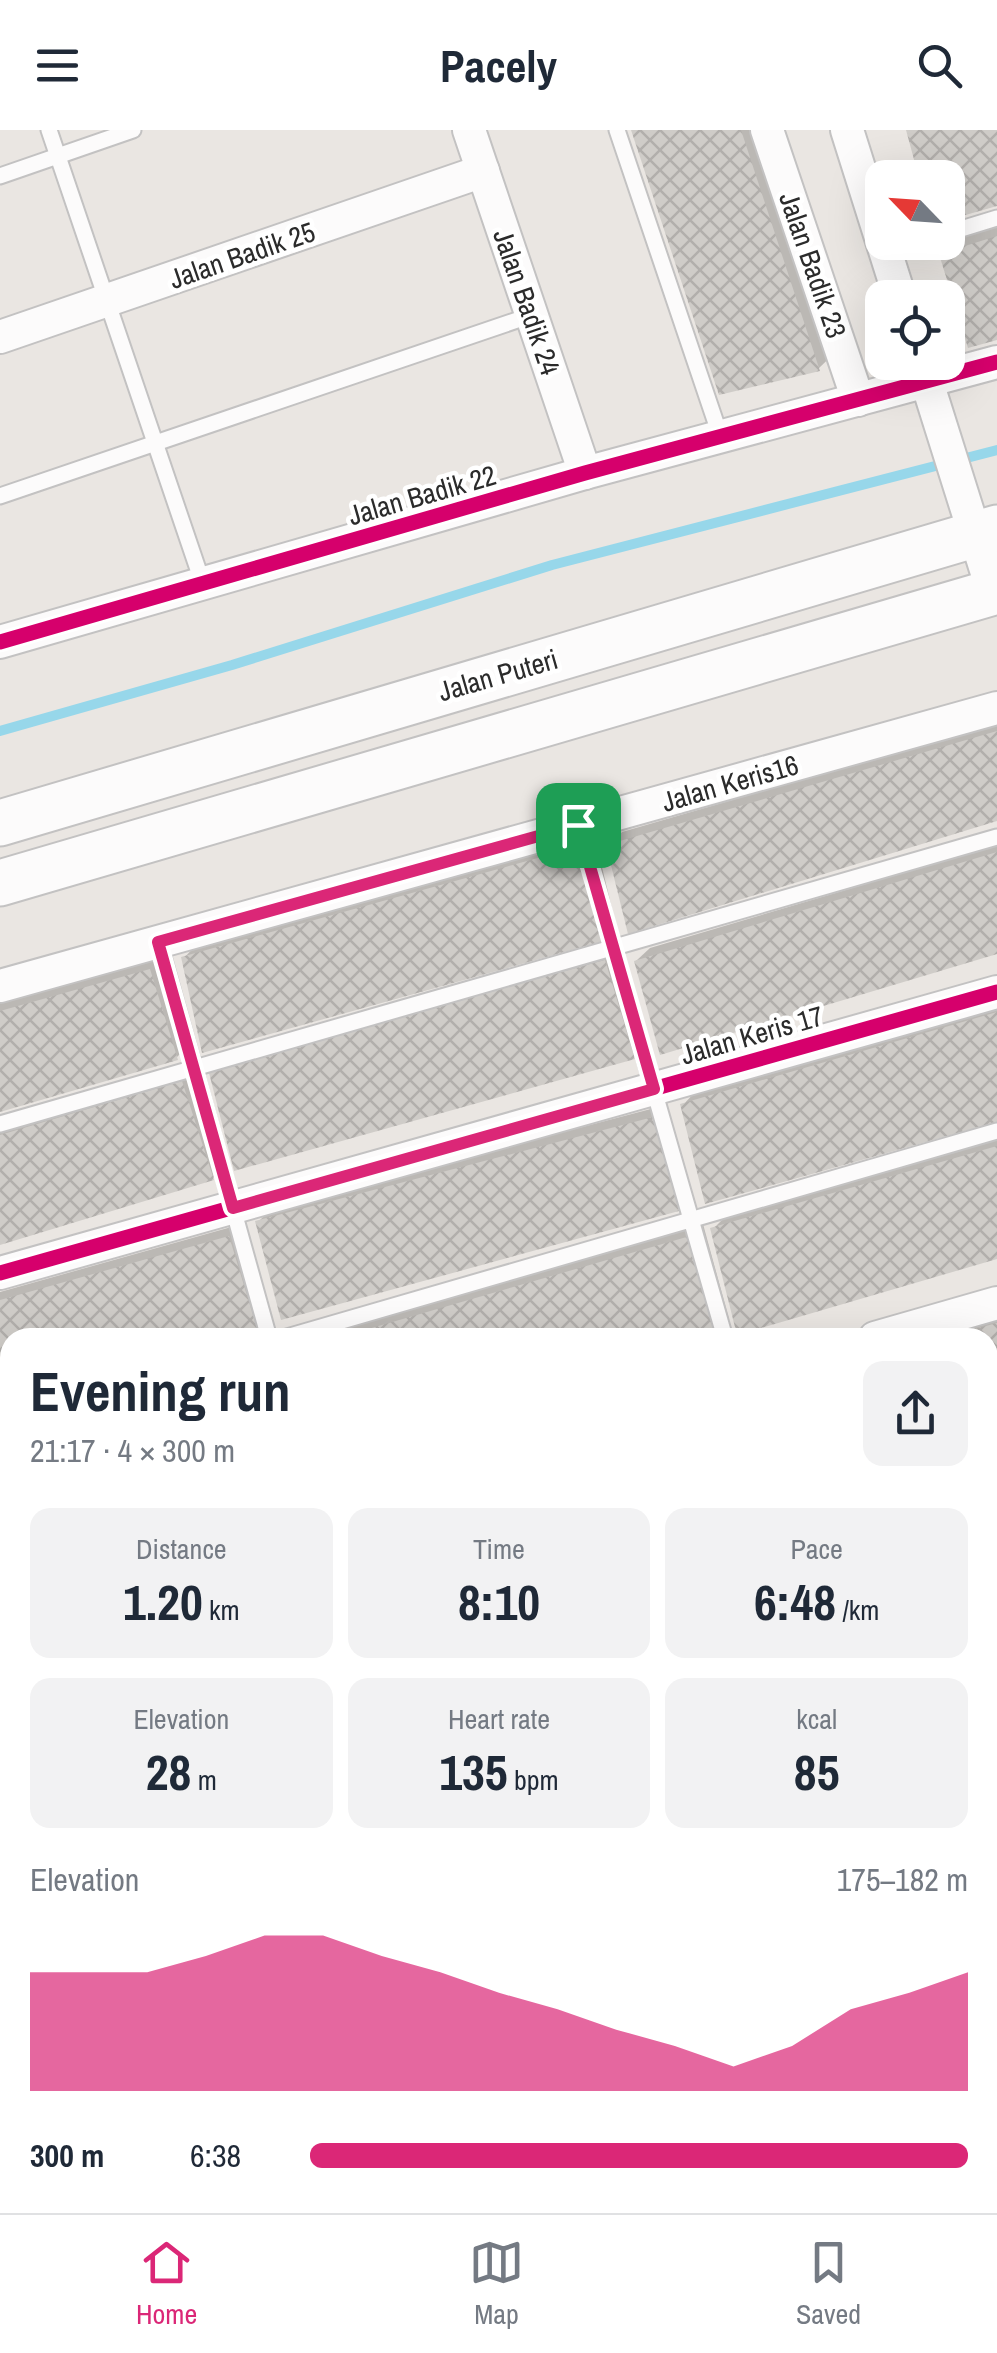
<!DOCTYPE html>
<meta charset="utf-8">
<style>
body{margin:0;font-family:"Archivo Narrow",sans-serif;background:#f2f2f3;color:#1f2937;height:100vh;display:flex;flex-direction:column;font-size:38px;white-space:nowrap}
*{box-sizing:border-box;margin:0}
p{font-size:32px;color:#747a83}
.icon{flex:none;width:55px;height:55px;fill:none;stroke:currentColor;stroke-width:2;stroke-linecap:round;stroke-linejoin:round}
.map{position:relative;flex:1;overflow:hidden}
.panel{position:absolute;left:0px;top:1198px;width:998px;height:888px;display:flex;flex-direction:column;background:#fff;border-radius:30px 30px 0 0;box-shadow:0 10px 40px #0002}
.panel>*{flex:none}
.needle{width:65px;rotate:295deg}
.controls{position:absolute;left:865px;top:30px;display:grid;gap:20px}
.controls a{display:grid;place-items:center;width:100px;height:100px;border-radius:20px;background:#fff;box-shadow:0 10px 40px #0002;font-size:50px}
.pin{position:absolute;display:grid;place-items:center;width:85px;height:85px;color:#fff;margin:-42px;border-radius:20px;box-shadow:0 5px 15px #0006}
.round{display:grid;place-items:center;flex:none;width:105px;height:105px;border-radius:20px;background:#f2f2f3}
.overview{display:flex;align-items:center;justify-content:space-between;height:170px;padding:0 30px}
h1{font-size:55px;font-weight:800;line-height:75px}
.metrics{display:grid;grid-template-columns:repeat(3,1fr);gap:15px;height:170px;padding:10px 30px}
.metrics div{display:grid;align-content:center;border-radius:20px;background:#f2f2f3;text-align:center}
.metrics b{font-size:50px;font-weight:800}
.metrics small{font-size:28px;font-weight:400}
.metrics p{font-size:28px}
.chart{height:280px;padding:20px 30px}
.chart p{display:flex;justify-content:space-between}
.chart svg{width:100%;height:180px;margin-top:10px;fill:#db2777;opacity:.7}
ul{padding:0 30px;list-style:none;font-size:32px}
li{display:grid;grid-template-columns:160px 120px 1fr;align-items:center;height:75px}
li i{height:25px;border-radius:12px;background:#db2777}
header{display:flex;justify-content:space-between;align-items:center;height:130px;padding:0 30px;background:#fff;font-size:45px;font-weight:800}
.tabs{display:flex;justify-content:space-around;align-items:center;height:140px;border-top:2px solid #e0e1e3;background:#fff;font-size:28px;color:#747a83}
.tabs a{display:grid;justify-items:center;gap:5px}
.tabs .on{color:#db2777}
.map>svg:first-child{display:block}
</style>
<header><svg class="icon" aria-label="menu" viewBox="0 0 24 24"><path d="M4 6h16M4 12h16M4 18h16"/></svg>Pacely<svg class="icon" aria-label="search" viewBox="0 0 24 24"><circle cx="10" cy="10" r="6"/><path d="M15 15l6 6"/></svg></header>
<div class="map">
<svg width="997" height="2083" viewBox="0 0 997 2083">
<defs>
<pattern id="grass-dots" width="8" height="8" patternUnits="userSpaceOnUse" patternTransform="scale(2.5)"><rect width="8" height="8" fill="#cde4bc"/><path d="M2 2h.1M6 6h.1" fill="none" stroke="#b0c4a2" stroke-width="1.8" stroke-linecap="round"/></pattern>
<pattern id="building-cross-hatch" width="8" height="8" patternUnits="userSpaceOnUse" patternTransform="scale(2.5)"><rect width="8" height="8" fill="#cfccc8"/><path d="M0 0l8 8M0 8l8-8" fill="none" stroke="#b2afac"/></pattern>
</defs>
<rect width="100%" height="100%" fill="#eae6e2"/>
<path fill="url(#grass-dots)" d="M10 1475V1838L0 1841V1478Z"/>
<g fill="#0003">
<path d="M634 0H774L844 214 818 239Z"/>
<path d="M997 90V207L942 125 967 99Z"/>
<path d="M997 593V689L609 715 622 702Z"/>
<path d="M594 704 616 795 602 809 184 828 197 814Z"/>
<path d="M997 715V821L636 831 650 818Z"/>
<path d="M618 818 647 914 634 927H224Z"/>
<path d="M163 827 189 915 176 928 0 980V873Z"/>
<path d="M997 874V989L683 975 696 961Z"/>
<path d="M195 939 226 1035 213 1048 0 1112V997Z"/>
<path d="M666 975 690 1065 677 1078 258 1092 271 1079Z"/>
<path d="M997 1008V1126L713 1099 726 1086Z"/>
<path d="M242 1094 271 1189 258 1202 10 1208V1270L0 1273V1162Z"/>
<path d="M703 1094 729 1189 716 1202 696 1208H307Z"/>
<path d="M997 1185V1407L988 1372V1208H946L957 1196Z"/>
<path d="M10 1293V1411L0 1414V1296Z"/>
<path d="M988 1529 997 1566V1584L988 1593Z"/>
</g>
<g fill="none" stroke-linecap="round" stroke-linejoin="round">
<path stroke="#97d7ea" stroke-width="10" d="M0 601 232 535 552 435 997 320"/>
</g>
<g fill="url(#building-cross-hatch)">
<path d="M631 0H741L820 241 719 265Z"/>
<path d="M906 0H997V76L948 90V48H919Z"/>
<path d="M997 106V210L968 218 939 124Z"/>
<path d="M997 601V691L628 804 606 715Z"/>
<path d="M581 716 604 811 202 923 181 827Z"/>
<path d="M997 722V824L660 925 634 831Z"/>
<path d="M605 830 635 929 234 1041 208 939Z"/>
<path d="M150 839 178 930 0 982V881Z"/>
<path d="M997 882V992L705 1074 680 974Z"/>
<path d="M182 951 214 1050 0 1115V1005Z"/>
<path d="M653 987 679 1081 281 1190 255 1091Z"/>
<path d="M997 1016V1129L737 1205 710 1098Z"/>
<path d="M229 1106 259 1205 248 1208H10V1273L0 1275V1170Z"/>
<path d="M690 1106 717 1204 705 1208H337Z"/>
<path d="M997 1193V1412H996L988 1381V1208L949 1206Z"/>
<path d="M10 1301V1414L0 1417V1304Z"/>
</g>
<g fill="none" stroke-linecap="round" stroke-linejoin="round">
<defs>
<g id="service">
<path d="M49 0 203 454"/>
<path d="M617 0 721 308"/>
<path d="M0 46 133 0"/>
<path d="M948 103 997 88"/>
<path d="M885 121 914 112"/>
<path d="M0 366 532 185"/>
<path d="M578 695 725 1208"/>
<path d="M159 812 269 1208"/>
<path d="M0 994 997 707"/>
<path d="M283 1208 997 1001"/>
<path d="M0 1289 10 1286"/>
<path d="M988 1976 997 1974"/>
<path d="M994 2083 997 2079"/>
</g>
<g id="minor">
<path d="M469 0 585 343"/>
<path d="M767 0 858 270"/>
<path d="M847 0 900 168"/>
<path d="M0 207 483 41"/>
<path d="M921 233 993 462"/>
<path d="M0 512 585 343 997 232"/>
<path d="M0 856 997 578"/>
<path d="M0 1143 997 862"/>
<path d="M875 1208 997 1173"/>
<path d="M0 1448 10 1445"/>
<path d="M988 1466 997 1501"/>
<path d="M988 1611 997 1608"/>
</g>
<g id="secondary">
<path d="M0 693 997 398"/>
<path d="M0 753 997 461"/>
</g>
</defs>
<use href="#service" stroke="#c3c2c2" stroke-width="19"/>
<use href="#minor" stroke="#c3c2c2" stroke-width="36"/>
<use href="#secondary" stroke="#c3c2c2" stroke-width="49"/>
<use href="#service" stroke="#fcfbfb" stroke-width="15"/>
<use href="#minor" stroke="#fcfbfb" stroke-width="32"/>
<use href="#secondary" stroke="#fcfbfb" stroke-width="45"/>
<defs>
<g id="cycleway">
<path d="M0 512 585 343 997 232"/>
<path d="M0 1143 997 862"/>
</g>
</defs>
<use href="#cycleway" stroke="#fff" stroke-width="21"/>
<use href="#cycleway" stroke="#d6006c" stroke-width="15"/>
</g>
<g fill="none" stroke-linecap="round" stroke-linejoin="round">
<defs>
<path id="route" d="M578 695 654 959 233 1078 158 812Z"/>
</defs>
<use href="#route" stroke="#fff" stroke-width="20"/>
<use href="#route" stroke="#db2777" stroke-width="12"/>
</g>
<g text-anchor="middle" stroke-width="9" stroke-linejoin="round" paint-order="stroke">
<g font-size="28" fill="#2b2b2b" stroke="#fff">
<text transform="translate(242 125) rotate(-19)" y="10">Jalan Badik 25</text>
<text transform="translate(813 135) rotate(71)" y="10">Jalan Badik 23</text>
<text transform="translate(527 172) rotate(71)" y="10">Jalan Badik 24</text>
<text transform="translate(422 365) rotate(-16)" y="10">Jalan Badik 22</text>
<text transform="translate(498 545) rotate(-16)" y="10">Jalan Puteri</text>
<text transform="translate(730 653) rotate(-16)" y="10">Jalan Keris16</text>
<text transform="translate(752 905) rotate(-16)" y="10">Jalan Keris 17</text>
</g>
</g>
</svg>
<div class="controls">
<a><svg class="needle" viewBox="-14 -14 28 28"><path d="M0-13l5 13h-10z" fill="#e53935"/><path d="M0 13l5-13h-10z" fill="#747a83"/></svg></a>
<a><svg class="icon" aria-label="locate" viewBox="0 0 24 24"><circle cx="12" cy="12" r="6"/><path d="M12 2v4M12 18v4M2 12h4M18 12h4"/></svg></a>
</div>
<div class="pin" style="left:578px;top:695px;background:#1e9e55"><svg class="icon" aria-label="arrive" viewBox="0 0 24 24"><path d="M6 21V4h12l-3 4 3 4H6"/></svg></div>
<section class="panel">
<div class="overview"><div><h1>Evening run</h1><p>21:17 · 4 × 300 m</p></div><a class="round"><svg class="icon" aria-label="share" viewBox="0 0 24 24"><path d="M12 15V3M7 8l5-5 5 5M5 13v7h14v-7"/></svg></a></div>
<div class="metrics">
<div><p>Distance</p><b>1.20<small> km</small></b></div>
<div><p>Time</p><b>8:10</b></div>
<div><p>Pace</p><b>6:48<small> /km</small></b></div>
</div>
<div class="metrics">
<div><p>Elevation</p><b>28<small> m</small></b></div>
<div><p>Heart rate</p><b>135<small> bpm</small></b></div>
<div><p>kcal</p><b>85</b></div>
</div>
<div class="chart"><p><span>Elevation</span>175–182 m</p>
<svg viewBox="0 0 160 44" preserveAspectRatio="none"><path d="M0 44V15L10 15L20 15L30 11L40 6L50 6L60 11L70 15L80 20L90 24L100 29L110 33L120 38L130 33L140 24L150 20L160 15V44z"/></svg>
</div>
<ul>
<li><b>300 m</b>6:38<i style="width:100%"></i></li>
</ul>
</section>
</div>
<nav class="tabs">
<a class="on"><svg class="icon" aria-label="home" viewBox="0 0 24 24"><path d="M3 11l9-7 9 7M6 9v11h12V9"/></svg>Home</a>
<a><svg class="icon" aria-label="map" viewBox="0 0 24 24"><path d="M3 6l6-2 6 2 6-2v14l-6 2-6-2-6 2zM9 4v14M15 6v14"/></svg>Map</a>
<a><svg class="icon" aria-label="saved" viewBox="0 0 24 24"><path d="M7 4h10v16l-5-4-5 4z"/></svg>Saved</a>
</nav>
